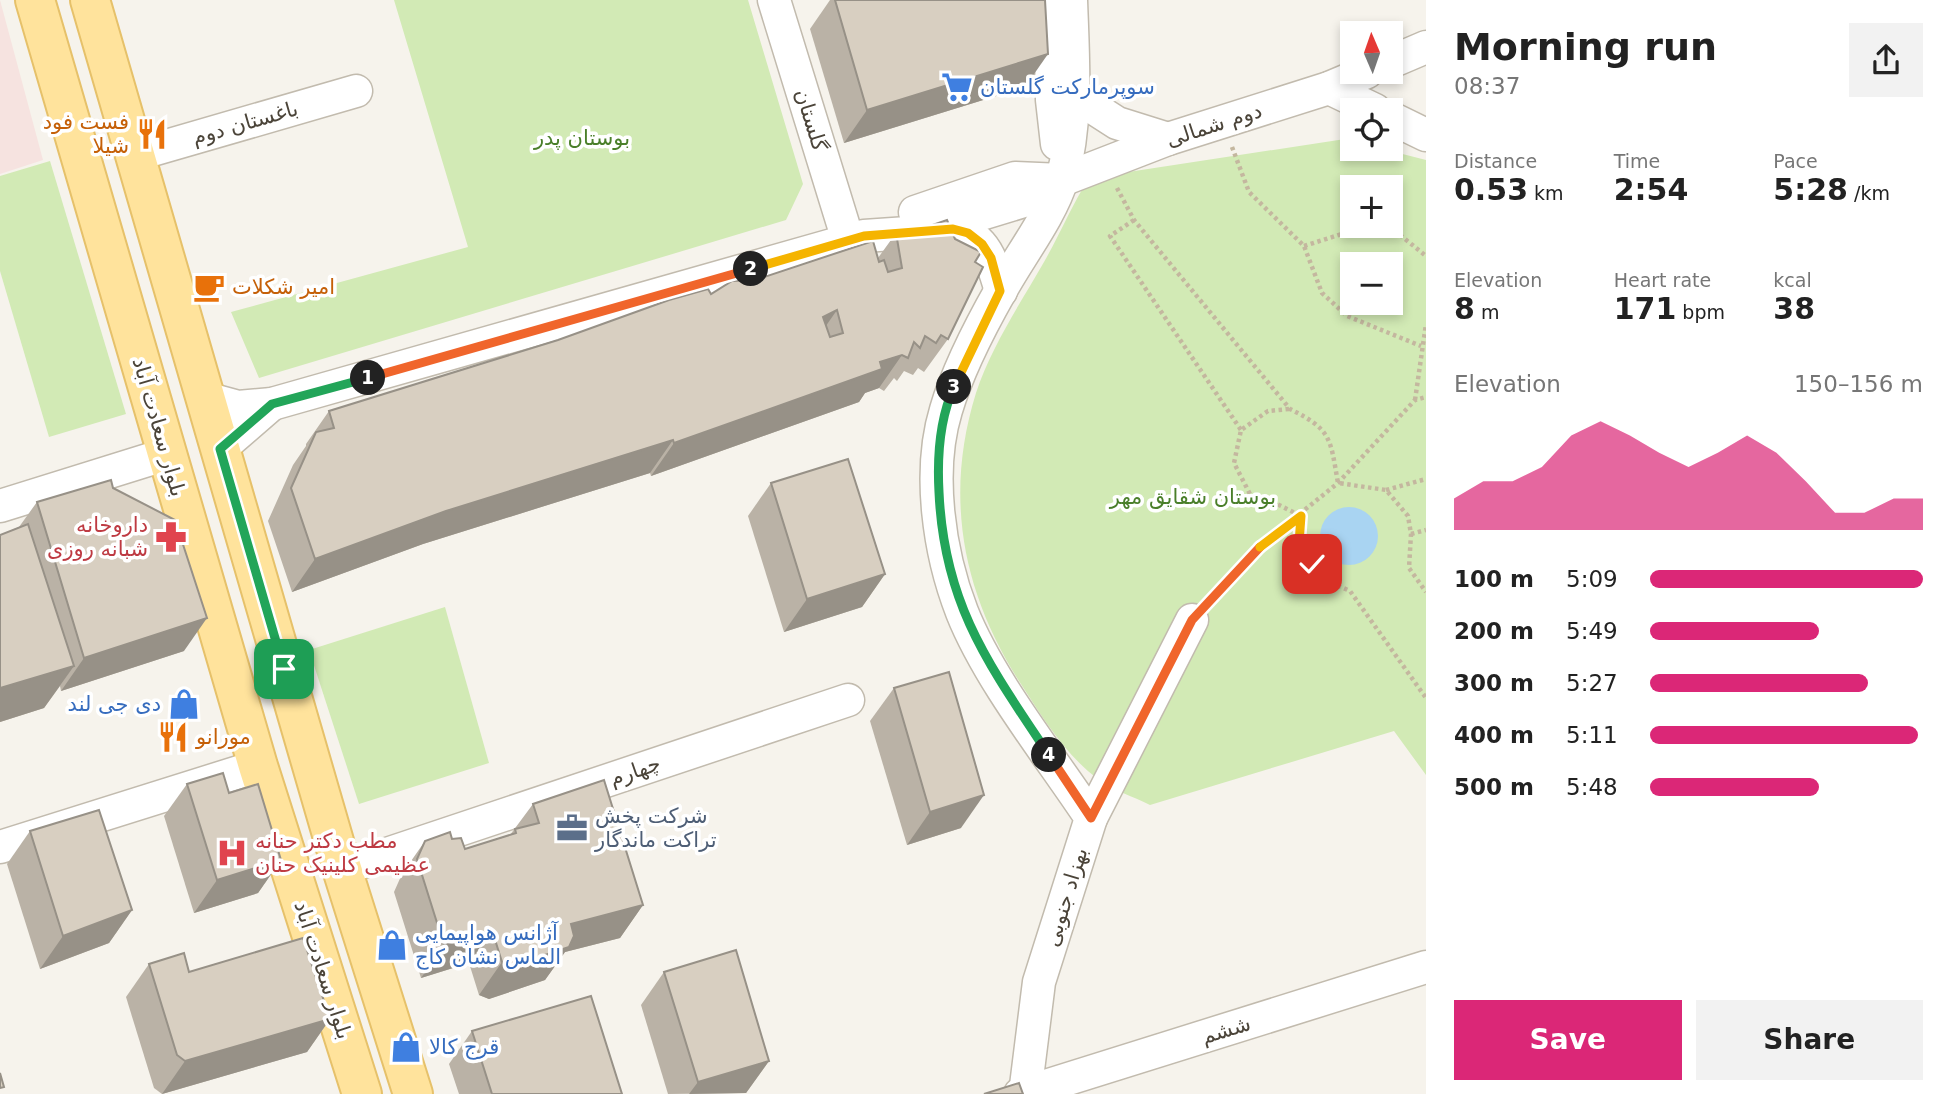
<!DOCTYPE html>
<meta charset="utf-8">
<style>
body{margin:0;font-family:"DejaVu Sans",Cairo,sans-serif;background:#f2f2f2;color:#222;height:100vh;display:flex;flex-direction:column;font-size:26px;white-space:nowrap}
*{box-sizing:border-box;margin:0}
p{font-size:23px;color:#767676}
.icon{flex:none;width:38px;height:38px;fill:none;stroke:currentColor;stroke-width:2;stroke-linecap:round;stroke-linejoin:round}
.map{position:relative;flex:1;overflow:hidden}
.sheet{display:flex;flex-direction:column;background:#fff;width:525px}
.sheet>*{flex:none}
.needle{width:46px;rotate:358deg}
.fabs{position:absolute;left:1340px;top:21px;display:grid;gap:14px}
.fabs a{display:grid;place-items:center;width:63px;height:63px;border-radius:0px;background:#fff;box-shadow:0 4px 10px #0003;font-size:35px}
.pin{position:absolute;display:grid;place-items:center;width:60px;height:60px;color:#fff;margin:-30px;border-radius:14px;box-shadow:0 4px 10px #0006}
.km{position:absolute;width:35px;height:35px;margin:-18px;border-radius:50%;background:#222;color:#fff;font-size:19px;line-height:35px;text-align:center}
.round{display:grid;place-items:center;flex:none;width:74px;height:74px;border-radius:0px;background:#f2f2f2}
.head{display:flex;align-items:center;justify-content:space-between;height:119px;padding:0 28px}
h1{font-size:38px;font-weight:700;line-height:52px}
.figures{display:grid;grid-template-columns:repeat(3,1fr);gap:10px;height:119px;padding:7px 28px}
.figures div{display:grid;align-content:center}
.figures b{font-size:30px;font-weight:700}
.figures small{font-size:19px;font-weight:400}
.figures p{font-size:19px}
.chart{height:196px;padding:14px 28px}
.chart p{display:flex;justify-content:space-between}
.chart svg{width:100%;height:126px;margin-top:7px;fill:#db2777;opacity:.7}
.cta{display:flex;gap:14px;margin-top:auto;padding:14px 28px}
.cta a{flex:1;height:80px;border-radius:0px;background:#db2777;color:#fff;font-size:28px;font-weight:700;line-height:80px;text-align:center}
.cta a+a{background:#f2f2f2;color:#222}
ul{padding:0 28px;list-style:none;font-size:23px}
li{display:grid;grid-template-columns:112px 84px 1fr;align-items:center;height:52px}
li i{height:18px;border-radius:9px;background:#db2777}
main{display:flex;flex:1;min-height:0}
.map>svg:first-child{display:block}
</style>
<main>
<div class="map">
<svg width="1426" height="1094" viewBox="0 0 1426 1094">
<rect width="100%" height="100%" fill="#f6f3ec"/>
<path fill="#f6e3e0" d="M0 0 43 160 0 174Z"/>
<g fill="#d2eab5" fill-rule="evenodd">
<path d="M394 0H748L803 184 786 220 259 378 231 312 468 247Z"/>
<path d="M1345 139 1353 141V149H1383L1426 160V775L1394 731 1150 805C1134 797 1113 790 1098 779 1065 755 1041 715 1019 681 962 591 944 496 976 393 991 347 1020 304 1044 262 1060 234 1072 205 1089 178ZM1353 187H1391V226H1353ZM1353 264H1391V303H1353Z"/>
<path d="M50 161 126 414 49 437 0 271V176Z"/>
<path d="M445 607 489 763 359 804 309 650Z"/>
</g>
<circle fill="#a9d4f2" cx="1349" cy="536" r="29"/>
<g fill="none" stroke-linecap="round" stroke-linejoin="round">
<defs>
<g id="minor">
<path d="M774 0 848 240"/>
<path d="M1050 0 1052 100 1057 144"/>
<path d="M1391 62 1426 47"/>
<path d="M1329 88 1375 110"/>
<path d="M1075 96 1117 123 1168 139"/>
<path d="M1391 118 1426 135"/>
<path d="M135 155 356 91"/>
<path d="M915 212 1015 178 1062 180"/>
<path d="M934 231C981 227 989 250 1001 291"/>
<path d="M205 398 238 407 272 404 864 236 922 232 1027 200 1062 180 1168 139 1329 88 1367 72"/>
<path d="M220 449 272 404"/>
<path d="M0 506 167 454"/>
<path d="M1091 818 1192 620"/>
<path d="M0 847 258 766"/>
<path d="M342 869 848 700"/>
<path d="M1020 1094 1426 967"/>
<path d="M1025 1094 1039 982 1091 818C1050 756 989 680 962 612 939 553 927 472 946 410 958 369 980 327 1001 290 1019 257 1052 214 1062 179 1078 121 1073 59 1071 0"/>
</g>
<g id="major">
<path d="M35 0 258 766 362 1094"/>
<path d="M90 0 342 869 413 1094"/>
</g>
</defs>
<use href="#minor" stroke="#c2bbae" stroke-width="35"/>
<use href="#major" stroke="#e6c16a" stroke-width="42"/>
<g stroke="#c4b79f" stroke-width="4.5" stroke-dasharray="3.5 3.5" stroke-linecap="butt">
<path d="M1232 147 1249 192 1304 246 1322 293 1347 316 1421 346"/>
<path d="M1117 188 1134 220 1290 409C1332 430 1330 438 1338 483L1386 490 1408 516 1411 534 1409 568 1426 592"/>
<path d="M1134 220 1110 236 1241 430"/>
<path d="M1389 226 1426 256"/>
<path d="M1304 246 1367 226"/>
<path d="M1415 400 1426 324"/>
<path d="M1289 409 1268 411 1241 430 1234 463 1252 498 1277 504 1301 516 1299 543 1312 564 1325 580 1350 591 1426 698"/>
<path d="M1386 490 1426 479"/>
<path d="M1411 534 1426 530"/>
<path d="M1209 601 1256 549 1338 483 1415 400 1426 397"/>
</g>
<use href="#minor" stroke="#fff" stroke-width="32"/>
<use href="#major" stroke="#ffe39c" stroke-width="38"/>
</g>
<g fill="#bab2a6">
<path d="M830 0H1045L1025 87 844 143 810 29Z"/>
<path d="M912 232 955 239 975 262 948 339 924 372 918 368 913 375 904 371 897 381 894 378 884 391 879 388 865 393 859 402 651 476 650 473 423 544 292 592 268 521 293 465 306 446V444L329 411 755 280 878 258 896 233Z"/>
<path d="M771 483 885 574 862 607 784 632 748 516Z"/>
<path d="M113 488 184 651 61 691 60 686 44 708 0 722V535L19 527 37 502Z"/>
<path d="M894 688 961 828 907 845 870 721Z"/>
<path d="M187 784 229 793 281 860 258 893 194 913 164 816Z"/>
<path d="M533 804 643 905 620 938 565 952 545 980 489 999 479 995 469 963 421 978 394 892 402 874 425 841 452 839 465 849 510 835Z"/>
<path d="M30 831 132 910 109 943 40 969 7 864Z"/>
<path d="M149 964 189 972 330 1019 307 1052 162 1094 154 1088 126 997Z"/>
<path d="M664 972 769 1061 746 1093 668 1094 641 1005Z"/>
<path d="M472 1031 622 1094H459L449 1064Z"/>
</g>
<g fill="#979187">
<path d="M1048 54 1025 87 844 143 867 110Z"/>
<path d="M837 310 814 343 823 317Z"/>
<path d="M902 355 879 388 865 393 859 402 651 476 674 443 880 362Z"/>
<path d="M673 440 650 473 423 544 292 592 315 559 446 511Z"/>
<path d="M885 574 862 607 784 632 807 599Z"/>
<path d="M207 618 184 651 61 691 84 658Z"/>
<path d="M74 666 44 708 0 722V688Z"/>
<path d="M984 795 961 828 907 845 930 812Z"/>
<path d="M281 860 258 893 194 913 217 880Z"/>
<path d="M643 905 620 938 565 952 545 980 489 999 479 995 502 962 571 924Z"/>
<path d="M132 910 109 943 40 969 63 936Z"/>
<path d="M492 930 469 963 421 978 444 945Z"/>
<path d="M330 1019 307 1052 162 1094 185 1061Z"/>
<path d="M769 1061 746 1093 689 1094 698 1082Z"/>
</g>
<g fill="#d8cfc1" stroke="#979187" stroke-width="2" fill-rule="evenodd">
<path d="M835 0H1045L1048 54 867 110Z"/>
<path d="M947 220 955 239 981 252 975 262 983 267 948 339 941 335 936 343 925 336 920 348 914 342 908 358 902 355 880 362 882 369 674 443 673 440 446 511 315 559 291 488 316 432 334 428 329 411 558 340 669 300 708 289 711 294 732 281 755 280 873 241 879 262 884 260 888 272 902 268 896 233 909 229 912 232ZM837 310 843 333 830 337 823 317Z"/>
<path d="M848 459 885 574 807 599 771 483Z"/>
<path d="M111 480 113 488 175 520 207 618 84 658 37 502Z"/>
<path d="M28 524 74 666 0 688V535Z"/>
<path d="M949 672 984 795 930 812 894 688Z"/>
<path d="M223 773 229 793 258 784 281 860 217 880 187 784Z"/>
<path d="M604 780 643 905 571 924 574 936 569 947 512 966 502 962 492 930 444 945 417 859 425 841 450 832 452 839 461 838 465 849 516 833 515 829 539 823 533 804Z"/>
<path d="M99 810 132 910 63 936 30 831Z"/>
<path d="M303 938 330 1019 185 1061 177 1055 149 964 184 953 189 972Z"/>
<path d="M736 950 769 1061 698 1082 664 972Z"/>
<path d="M591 996 622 1094H492L472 1031Z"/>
<path d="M0 1073 4 1087 0 1088Z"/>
<path d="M1019 1083 1023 1094H984Z"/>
</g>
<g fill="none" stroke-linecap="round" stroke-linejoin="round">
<defs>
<path id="split-1" d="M284 669 220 449 272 404 368 378"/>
<path id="split-2" d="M368 378 751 269"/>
<path id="split-3" d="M751 269 864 236 953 229 968 233 982 244 991 258 1000 291 954 387"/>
<path id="split-4" d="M954 387C939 420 937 456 939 492 944 605 989 665 1049 755"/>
<path id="split-5" d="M1049 755 1091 818 1192 620 1260 547"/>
<path id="split-6" d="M1260 547 1301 516 1299 543 1312 564"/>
</defs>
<use href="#split-1" stroke="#fff" stroke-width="14"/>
<use href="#split-2" stroke="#fff" stroke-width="14"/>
<use href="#split-3" stroke="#fff" stroke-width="14"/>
<use href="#split-4" stroke="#fff" stroke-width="14"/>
<use href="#split-5" stroke="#fff" stroke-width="14"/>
<use href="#split-6" stroke="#fff" stroke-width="14"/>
<use href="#split-1" stroke="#22a559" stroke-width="9"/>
<use href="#split-2" stroke="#f0652b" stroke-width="9"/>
<use href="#split-3" stroke="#f5b400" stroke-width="9"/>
<use href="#split-4" stroke="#22a559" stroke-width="9"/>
<use href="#split-5" stroke="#f0652b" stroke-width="9"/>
<use href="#split-6" stroke="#f5b400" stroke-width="9"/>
</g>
<defs>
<symbol id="supermarket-bare" viewBox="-9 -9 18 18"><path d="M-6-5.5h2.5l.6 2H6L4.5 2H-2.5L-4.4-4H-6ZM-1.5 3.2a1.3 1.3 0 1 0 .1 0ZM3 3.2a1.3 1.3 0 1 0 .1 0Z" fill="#3f7fe0" stroke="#fff" stroke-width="2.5" paint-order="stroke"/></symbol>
<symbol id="restaurant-bare" viewBox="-9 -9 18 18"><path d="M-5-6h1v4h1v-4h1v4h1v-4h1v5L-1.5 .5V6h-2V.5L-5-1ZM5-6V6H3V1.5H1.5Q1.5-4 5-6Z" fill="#e8710a" stroke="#fff" stroke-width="2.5" paint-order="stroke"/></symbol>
<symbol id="cafe-bare" viewBox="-9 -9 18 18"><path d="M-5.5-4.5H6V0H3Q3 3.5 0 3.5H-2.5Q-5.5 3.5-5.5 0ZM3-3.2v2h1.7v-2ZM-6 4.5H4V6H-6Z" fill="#e8710a" stroke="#fff" stroke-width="2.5" paint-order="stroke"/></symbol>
<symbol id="pharmacy-bare" viewBox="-9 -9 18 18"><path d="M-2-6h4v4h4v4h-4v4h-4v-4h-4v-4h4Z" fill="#e0444e" stroke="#fff" stroke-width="2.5" paint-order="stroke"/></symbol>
<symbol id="shop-bare" viewBox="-9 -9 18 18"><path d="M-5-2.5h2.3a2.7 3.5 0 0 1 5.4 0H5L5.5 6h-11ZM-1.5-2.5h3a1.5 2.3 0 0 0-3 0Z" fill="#3f7fe0" stroke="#fff" stroke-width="2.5" paint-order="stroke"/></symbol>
<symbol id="office-bare" viewBox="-9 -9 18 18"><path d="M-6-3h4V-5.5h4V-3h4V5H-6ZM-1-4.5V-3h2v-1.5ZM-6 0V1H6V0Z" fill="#5c6f8a" stroke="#fff" stroke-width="2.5" paint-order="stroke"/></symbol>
<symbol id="hospital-bare" viewBox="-9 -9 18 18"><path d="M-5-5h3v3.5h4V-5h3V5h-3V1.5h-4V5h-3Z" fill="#e0444e" stroke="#fff" stroke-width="2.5" paint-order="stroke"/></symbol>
</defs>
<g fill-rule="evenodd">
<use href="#supermarket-bare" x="935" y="65" width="44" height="44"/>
<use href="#restaurant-bare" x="130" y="112" width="44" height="44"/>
<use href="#cafe-bare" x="187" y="265" width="44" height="44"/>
<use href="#pharmacy-bare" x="149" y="515" width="44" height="44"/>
<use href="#shop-bare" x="162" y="682" width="44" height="44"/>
<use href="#restaurant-bare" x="151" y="715" width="44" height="44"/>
<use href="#office-bare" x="550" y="806" width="44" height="44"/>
<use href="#hospital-bare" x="210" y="831" width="44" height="44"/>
<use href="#shop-bare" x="370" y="923" width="44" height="44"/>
<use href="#shop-bare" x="384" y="1025" width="44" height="44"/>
</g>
<g text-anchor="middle" stroke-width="7" stroke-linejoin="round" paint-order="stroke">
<g font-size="21" fill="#366cbe" stroke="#fff" text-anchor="start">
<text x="980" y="94">سوپرمارکت گلستان</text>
<text x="161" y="711" text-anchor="end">دی جی لند</text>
<text x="415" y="940">آژانس هواپیمایی<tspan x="415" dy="24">الماس نشان کاج</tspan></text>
<text x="429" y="1054">قرج کالا</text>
</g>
<g font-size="21" fill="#4b4439" stroke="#fff">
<text transform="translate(811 120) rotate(73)" y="7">گلستان</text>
<text transform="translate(245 123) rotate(-16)" y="7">باغستان دوم</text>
<text transform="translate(1214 125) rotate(-18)" y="7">دوم شمالی</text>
<text transform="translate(159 427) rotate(74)" y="7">بلوار سعادت آباد</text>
<text transform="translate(635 771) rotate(-19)" y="7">چهارم</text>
<text transform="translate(1066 897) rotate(-73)" y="7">بهزاد جنوبی</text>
<text transform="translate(323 970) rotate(72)" y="7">بلوار سعادت آباد</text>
<text transform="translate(1226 1030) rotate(-17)" y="7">ششم</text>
</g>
<g font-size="21" fill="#c56008" stroke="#fff" text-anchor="start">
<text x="129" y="129" text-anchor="end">فست فود<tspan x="129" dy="24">شیلا</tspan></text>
<text x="232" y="294">امیر شکلات</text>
<text x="196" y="744">مورانو</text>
</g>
<g font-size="21" fill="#4a7f2a" stroke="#fff">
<text x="582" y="145">بوستان پدر</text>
<text x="1193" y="504">بوستان شقایق مهر</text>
</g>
<g font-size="21" fill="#be3a42" stroke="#fff" text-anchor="end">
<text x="148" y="532">داروخانه<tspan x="148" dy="24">شبانه روزی</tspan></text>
<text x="255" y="848" text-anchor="start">مطب دکتر حنانه<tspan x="255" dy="24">عظیمی کلینیک حنان</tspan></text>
</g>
<g font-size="21" fill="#4e5e75" stroke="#fff" text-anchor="start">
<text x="595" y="823">شرکت پخش<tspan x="595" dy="24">تراکت ماندگار</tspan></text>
</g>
</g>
</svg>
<div class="fabs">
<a><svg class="needle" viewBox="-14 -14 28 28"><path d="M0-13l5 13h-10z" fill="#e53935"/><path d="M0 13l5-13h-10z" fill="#767676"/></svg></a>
<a><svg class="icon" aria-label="locate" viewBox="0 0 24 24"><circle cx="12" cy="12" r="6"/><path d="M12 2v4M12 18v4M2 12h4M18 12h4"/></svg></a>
<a>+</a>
<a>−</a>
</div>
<div class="pin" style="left:284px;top:669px;background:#1e9e55"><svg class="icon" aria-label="arrive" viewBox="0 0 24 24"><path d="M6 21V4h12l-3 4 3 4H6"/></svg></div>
<div class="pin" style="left:1312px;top:564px;background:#d93025"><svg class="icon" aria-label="check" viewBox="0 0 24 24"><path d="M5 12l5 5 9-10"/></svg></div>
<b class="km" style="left:368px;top:378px">1</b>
<b class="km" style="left:751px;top:269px">2</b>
<b class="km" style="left:954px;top:387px">3</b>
<b class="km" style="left:1049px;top:755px">4</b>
</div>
<section class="sheet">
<div class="head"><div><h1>Morning run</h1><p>08:37</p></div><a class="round"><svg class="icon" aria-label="share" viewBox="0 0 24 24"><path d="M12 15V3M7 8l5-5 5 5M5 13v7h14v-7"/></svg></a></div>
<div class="figures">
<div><p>Distance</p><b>0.53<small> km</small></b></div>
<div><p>Time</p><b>2:54</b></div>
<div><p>Pace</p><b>5:28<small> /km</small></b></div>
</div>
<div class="figures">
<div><p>Elevation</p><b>8<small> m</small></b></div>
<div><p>Heart rate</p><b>171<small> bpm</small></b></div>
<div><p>kcal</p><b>38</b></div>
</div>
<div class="chart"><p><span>Elevation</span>150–156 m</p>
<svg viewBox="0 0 160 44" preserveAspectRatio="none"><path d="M0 44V33L10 27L20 27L30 22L40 11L50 6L60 11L70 17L80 22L90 17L100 11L110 17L120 27L130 38L140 38L150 33L160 33V44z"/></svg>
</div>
<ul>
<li><b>100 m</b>5:09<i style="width:100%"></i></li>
<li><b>200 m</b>5:49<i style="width:62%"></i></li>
<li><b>300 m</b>5:27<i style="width:80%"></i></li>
<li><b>400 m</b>5:11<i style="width:98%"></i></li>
<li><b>500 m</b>5:48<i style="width:62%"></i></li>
</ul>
<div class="cta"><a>Save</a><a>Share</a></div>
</section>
</main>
